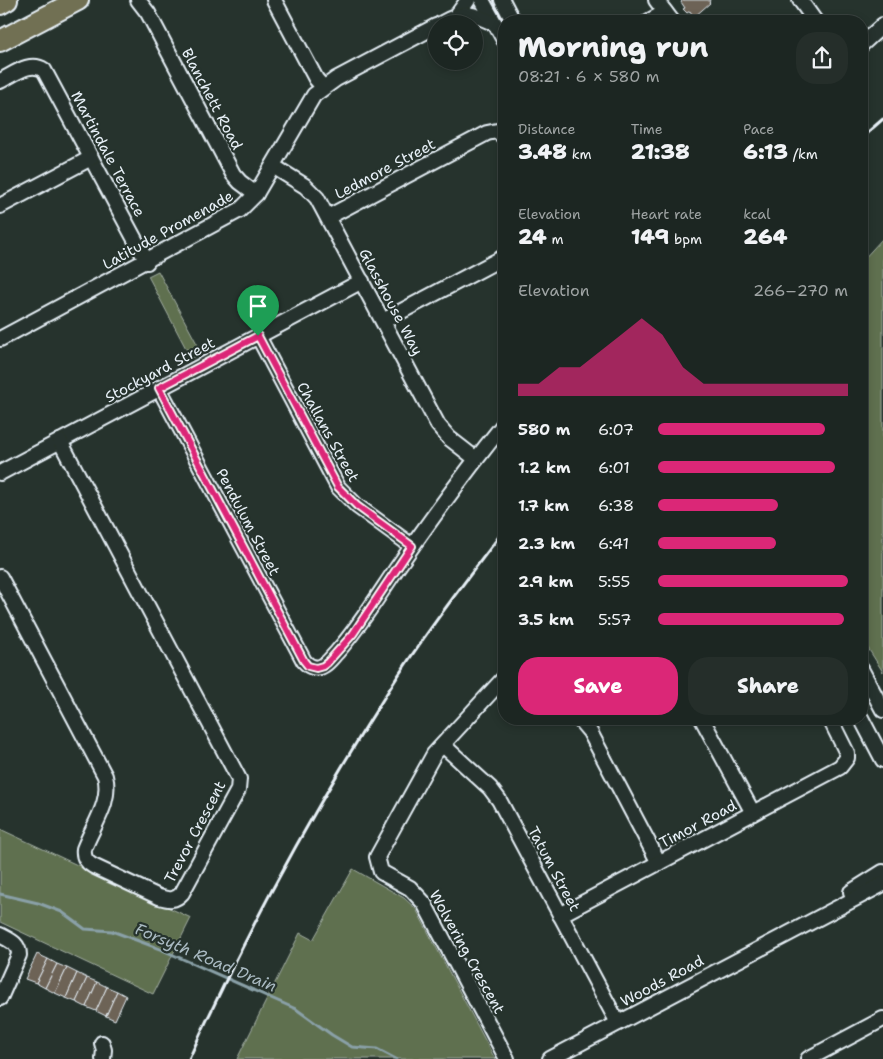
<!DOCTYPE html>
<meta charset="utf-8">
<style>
body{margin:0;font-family:"Shantell Sans",sans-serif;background:#252e2a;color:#f1f3f6;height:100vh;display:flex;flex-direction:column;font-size:19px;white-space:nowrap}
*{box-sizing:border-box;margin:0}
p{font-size:16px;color:#a0a5a5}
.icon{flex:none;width:28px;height:28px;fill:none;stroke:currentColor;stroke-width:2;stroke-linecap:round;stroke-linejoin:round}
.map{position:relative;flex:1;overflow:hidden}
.details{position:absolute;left:498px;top:15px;width:370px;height:710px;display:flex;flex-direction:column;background:#1c2622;border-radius:20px;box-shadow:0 2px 8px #0003,0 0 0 1px #3a4340}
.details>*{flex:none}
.fabs{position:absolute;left:428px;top:15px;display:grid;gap:10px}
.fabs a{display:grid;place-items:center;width:55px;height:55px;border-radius:50%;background:#1c2622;box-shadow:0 2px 8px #0003,0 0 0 1px #3a4340;font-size:25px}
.pin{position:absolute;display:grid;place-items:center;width:42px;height:42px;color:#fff;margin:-51px -21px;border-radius:50% 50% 50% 0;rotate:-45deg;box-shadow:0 0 5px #0007}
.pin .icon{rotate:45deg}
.round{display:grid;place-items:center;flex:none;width:52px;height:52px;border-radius:20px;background:#252e2a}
.head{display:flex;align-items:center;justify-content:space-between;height:85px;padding:0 20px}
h1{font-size:28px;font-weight:800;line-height:38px}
.metrics{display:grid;grid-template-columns:repeat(3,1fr);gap:8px;height:85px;padding:5px 20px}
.metrics div{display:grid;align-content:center}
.metrics b{font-size:21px;font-weight:800}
.metrics small{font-size:14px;font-weight:400}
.metrics p{font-size:14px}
.chart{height:140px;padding:10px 20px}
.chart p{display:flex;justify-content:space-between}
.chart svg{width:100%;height:90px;margin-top:5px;fill:#db2777;opacity:.7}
.button{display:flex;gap:10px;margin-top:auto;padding:10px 20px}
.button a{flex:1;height:58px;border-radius:20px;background:#db2777;color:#fff;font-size:20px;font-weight:800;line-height:58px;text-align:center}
.button a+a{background:#252e2a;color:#f1f3f6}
ul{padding:0 20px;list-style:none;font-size:16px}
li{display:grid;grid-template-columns:80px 60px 1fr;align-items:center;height:38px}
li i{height:12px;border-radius:6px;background:#db2777}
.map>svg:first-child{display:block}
</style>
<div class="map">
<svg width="883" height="1059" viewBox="0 0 883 1059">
<rect width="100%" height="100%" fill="#26332d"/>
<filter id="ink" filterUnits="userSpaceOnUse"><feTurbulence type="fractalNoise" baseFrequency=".02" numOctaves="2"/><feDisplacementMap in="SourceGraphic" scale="10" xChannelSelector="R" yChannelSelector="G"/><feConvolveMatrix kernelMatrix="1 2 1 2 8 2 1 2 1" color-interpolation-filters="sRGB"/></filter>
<g filter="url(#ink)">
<g fill="#5f6f50" stroke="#a4b0a4">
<path d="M883 238V672L861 637V262Z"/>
<path d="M158 271 202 353 191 358 148 276Z"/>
<path d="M0 829 191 918 153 994 0 922Z"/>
<path d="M353 869 404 898 416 909 495 1059H237L300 933 313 940Z"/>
</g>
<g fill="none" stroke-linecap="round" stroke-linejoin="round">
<path stroke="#8aa1a8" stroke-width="3" d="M0 894 38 903 62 912 85 929 112 931 160 949 296 1009 332 1035 352 1047 377 1049 396 1059"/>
</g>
<g fill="#6d6357" stroke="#e8f1f8">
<path d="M683 0H710L709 2 710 3 694 17 690 11 687 13 683 9 685 8 681 2Z"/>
<path d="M37 954 48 959 36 983 25 979Z"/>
<path d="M48 959 57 964 45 988 36 983Z"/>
<path d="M57 964 67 968 55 993 45 988Z"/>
<path d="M67 968 77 973 66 998 55 993Z"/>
<path d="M77 973 87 978 76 1002 66 998Z"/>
<path d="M87 978 97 982 86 1007 76 1002Z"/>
<path d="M97 982 107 987 96 1011 86 1007Z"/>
<path d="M107 987 117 991 106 1016 96 1011Z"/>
<path d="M117 991 126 996 115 1020 106 1016Z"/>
</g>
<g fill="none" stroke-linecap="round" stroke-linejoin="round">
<defs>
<g id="minor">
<path d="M138 0 148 13 233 174 240 182 256 194"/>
<path d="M274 0 316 79 323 87"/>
<path d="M482 0 504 40"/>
<path d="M502 0 513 21"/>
<path d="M656 0 672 21"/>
<path d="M800 0 815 21"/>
<path d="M457 15 468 0"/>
<path d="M649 21 665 12"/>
<path d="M440 24C465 10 470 12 495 24"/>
<path d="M861 45 883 25"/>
<path d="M0 81C13 75 30 60 44 70L147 262"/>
<path d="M273 166 305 186 317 198 438 425 449 438 476 459"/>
<path d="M0 206 91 158"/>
<path d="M328 217 487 133 497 131 504 137"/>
<path d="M383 321 504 257"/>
<path d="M258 336 338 487 357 506 412 546"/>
<path d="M0 339 240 210 256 194 314 95 336 79 436 26"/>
<path d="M159 388 304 661C309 667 317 670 324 665 329 662 333 656 337 652 360 626 378 596 397 568 431 519 466 471 504 424"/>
<path d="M0 473 362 281"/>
<path d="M0 577 105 776C112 802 93 825 84 849 83 857 86 862 93 866L159 897C169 900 175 901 182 893L238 790 239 779 60 441"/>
<path d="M861 669 883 710"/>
<path d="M504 678 434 754 377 857 381 872 410 888 424 903 507 1059"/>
<path d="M861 718 883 760"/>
<path d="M579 719 590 732 659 863"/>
<path d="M702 719 753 813"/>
<path d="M443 745 490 788 499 800 618 1023"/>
<path d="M851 892 883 872"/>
<path d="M560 915 840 767 847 758V753L830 719"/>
<path d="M0 935C9 940 19 943 19 955L0 998"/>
<path d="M102 1043 104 1050 103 1059"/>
<path d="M550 1059 883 884"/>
<path d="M808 1059 883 1019"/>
</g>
<g id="highway">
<path d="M0 4 7 0"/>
<path d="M0 41 78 0"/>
</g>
</defs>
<use href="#minor" stroke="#e8f1f8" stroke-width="18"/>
<use href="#highway" stroke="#e8f1f8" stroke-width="24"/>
<use href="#minor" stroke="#26332d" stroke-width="14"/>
<use href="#highway" stroke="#716f52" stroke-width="20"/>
<g stroke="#e8f1f8" stroke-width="3">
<path d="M861 138 883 119"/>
<path d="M189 1059C246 932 313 810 387 693 423 636 464 583 504 530"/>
</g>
</g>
</g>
<g fill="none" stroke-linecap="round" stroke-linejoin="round" filter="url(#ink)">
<defs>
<path id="route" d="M258 336 338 487 357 506 412 546 353 634 328 662 323 666 316 668 308 666 304 661 159 388Z"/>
</defs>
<use href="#route" stroke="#fff" stroke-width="10"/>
<use href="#route" stroke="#db2777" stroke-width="6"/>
</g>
<g text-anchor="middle" stroke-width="4.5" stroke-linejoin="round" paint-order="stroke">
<g font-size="15" fill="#e8f1f8" stroke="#26332d">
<text transform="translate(212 99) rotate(62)" y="5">Blanchett Road</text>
<text transform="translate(108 154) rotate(62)" y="5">Martindale Terrace</text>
<text transform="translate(385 169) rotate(-28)" y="5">Ledmore Street</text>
<text transform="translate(168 230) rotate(-29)" y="5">Latitude Promenade</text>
<text transform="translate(391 302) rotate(62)" y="5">Glasshouse Way</text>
<text transform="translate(160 370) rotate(-28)" y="5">Stockyard Street</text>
<text transform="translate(328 432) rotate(61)" y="5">Challans Street</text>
<text transform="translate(248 522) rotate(62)" y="5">Pendulum Street</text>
<text transform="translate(698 824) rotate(-28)" y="5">Timor Road</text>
<text transform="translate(195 832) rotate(-62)" y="5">Trevor Crescent</text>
<text transform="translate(554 869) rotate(62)" y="5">Tatum Street</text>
<text transform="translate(467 952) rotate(61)" y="5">Wolvering Crescent</text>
<text transform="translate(662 981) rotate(-28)" y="5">Woods Road</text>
</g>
<g font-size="16" font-style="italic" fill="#aabbc3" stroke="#26332d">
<text transform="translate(206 957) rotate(23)" y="6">Forsyth Road Drain</text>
</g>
</g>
</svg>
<div class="fabs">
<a><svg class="icon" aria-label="locate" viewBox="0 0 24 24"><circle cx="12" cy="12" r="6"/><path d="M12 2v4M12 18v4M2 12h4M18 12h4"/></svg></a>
</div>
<div class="pin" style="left:258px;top:336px;background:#1e9e55"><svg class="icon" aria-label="arrive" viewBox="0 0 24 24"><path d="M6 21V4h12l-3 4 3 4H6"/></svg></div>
<section class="details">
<div class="head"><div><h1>Morning run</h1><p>08:21 · 6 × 580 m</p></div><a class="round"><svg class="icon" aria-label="share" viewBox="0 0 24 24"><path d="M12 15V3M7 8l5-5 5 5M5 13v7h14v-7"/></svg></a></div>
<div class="metrics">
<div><p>Distance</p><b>3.48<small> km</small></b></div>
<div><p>Time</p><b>21:38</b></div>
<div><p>Pace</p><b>6:13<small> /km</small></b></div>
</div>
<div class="metrics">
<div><p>Elevation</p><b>24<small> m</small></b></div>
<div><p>Heart rate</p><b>149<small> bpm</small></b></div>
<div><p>kcal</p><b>264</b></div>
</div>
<div class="chart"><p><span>Elevation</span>266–270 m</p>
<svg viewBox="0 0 160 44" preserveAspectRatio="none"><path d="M0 44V38L10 38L20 30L30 30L40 22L50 14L60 6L70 14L80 30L90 38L100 38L110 38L120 38L130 38L140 38L150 38L160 38V44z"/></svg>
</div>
<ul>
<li><b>580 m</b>6:07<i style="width:88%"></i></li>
<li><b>1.2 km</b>6:01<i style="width:93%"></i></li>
<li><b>1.7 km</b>6:38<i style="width:63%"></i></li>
<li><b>2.3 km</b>6:41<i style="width:62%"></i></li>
<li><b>2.9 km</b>5:55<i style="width:100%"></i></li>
<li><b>3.5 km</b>5:57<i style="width:98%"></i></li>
</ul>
<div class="button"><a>Save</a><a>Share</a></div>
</section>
</div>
